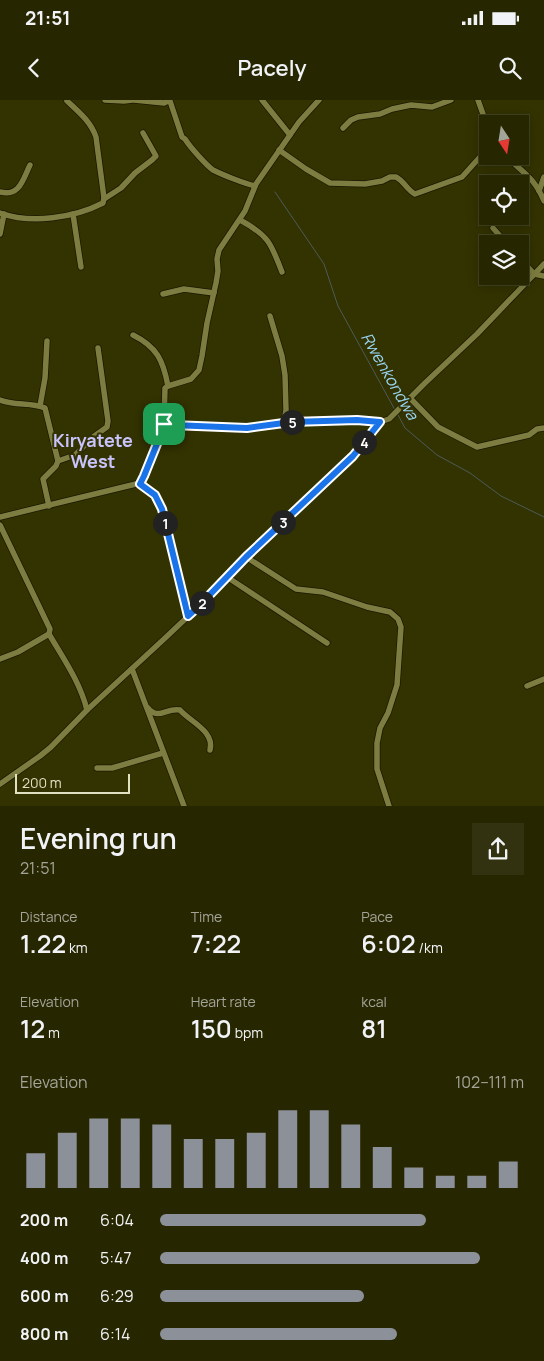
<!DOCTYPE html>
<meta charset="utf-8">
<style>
body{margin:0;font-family:Manrope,sans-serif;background:#323210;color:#f1f3f6;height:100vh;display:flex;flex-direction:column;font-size:19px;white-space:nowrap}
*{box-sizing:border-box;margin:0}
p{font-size:16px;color:#a4a599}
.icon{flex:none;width:28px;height:28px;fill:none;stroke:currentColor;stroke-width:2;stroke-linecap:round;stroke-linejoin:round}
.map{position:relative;height:706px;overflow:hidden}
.details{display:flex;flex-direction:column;background:#262601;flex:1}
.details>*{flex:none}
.needle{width:32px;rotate:168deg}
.fabs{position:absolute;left:479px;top:15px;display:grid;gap:10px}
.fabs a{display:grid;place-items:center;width:50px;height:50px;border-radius:0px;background:#262601;box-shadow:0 2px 12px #0003,0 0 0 1px #424323;font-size:25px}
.scale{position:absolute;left:15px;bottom:12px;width:115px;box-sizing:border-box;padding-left:5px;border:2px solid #e0e1c2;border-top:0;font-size:14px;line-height:18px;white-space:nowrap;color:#e0e1c2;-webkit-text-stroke:4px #333201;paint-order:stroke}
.pin{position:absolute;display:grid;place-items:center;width:42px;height:42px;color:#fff;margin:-21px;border-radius:10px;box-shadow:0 2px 8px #0006}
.km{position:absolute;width:25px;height:25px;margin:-12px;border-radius:50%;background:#222;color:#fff;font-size:14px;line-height:25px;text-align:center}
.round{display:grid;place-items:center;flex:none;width:52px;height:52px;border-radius:0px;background:#323210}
.summary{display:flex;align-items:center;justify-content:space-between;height:85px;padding:0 20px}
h1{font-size:28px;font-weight:600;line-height:38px}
.stats{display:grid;grid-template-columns:repeat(3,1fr);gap:8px;height:85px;padding:5px 20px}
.stats div{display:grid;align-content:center}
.stats b{font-size:25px;font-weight:600}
.stats small{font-size:14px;font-weight:400}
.stats p{font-size:14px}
.chart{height:140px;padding:10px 20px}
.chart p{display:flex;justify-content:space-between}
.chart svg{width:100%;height:90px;margin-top:5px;stroke:#8c9099;stroke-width:6}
ul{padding:0 20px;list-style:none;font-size:16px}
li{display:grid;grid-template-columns:80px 60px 1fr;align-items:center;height:38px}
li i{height:12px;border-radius:6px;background:#8c9099}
.status{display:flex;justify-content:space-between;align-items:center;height:35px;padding:0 25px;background:#262601;direction:ltr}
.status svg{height:14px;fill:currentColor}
header{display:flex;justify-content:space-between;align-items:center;height:65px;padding:0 20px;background:#262601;font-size:22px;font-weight:600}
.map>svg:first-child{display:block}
</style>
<div class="status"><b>21:51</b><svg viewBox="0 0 49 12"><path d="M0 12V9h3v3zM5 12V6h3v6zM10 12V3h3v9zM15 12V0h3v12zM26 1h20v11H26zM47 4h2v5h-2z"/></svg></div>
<header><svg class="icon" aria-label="back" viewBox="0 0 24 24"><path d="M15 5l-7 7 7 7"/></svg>Pacely<svg class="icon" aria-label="search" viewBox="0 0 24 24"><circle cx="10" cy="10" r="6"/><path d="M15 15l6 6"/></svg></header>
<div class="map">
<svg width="544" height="706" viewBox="0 0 544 706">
<rect width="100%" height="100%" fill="#333201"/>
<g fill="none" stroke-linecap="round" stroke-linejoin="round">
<g stroke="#4d5b58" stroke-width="1">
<path d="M275 92 324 164 338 206 395 310"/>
<path d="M397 313 405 328 437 355 470 373 501 396 544 417"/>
</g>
<defs>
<g id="minor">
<path d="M105 0 124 1 132 0"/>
<path d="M134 0 164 3 168 1H170L182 37 185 39C190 47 206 65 213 70 223 75 243 83 255 86"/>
<path d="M262 0 290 35"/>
<path d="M478 0 488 28"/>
<path d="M343 28 351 20 358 17 380 14 392 9 411 5 432 7 451 0"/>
<path d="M279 50 306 69 330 83 365 84 382 81 390 77H396C404 81 407 90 415 94L462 77 488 48"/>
<path d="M506 56C523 73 534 77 544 101"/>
<path d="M539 91 544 77"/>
<path d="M0 92C20 97 23 79 30 65"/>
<path d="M104 99 121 88 135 73 152 60 156 56 143 33"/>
<path d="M0 113C31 124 74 118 103 103L104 98 96 37C91 22 79 12 67 1"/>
<path d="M73 114 81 167"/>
<path d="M240 120C268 135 271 143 282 172"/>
<path d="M493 128 507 144"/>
<path d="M0 134 4 114"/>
<path d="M520 158 534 174 544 176"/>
<path d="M163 194 184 189 214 193"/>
<path d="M270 216 282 256 285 275 286 310 285 317 280 323"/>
<path d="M133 235C157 247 163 260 168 286"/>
<path d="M410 298 438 327 477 347 529 335 537 329 544 328"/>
<path d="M0 300C14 306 31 302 45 308L58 361 56 366 43 379 49 406"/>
<path d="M40 306 45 278 47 241"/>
<path d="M164 324 165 288 168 286 191 279 199 270 202 256 207 223 216 183 218 171 217 159 219 150 245 111 256 84 299 22 319 0"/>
<path d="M58 361 75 355 93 337 107 327 108 321 98 248"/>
<path d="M140 383 155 395 162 409 188 516"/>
<path d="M0 417 140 383 144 376 161 334 164 329V324L247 328 280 323 309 321 332 322 357 320 380 322"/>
<path d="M0 425 50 529 49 534C63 558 80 582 87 610"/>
<path d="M246 457 296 489 323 492 367 507 390 512 398 519 401 527 397 585 388 613 380 628 377 643V669L389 706"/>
<path d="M227 477 327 543"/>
<path d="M0 559 18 552 49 534"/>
<path d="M132 569 184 706"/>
<path d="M527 586 544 579"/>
<path d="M148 608C159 621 166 607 180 610 189 621 215 631 210 650"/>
<path d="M97 668H112L163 653"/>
<path d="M0 684 40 656 51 647 87 610 163 540 199 506 246 457 353 356 380 322 389 319 425 283 477 234 544 164"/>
</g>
</defs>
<use href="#minor" stroke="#1a1900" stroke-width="7"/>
<use href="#minor" stroke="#7d7d41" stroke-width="5.5"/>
</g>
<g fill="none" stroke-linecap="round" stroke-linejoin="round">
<defs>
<path id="route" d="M357 320 380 322 353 356 246 457 199 506 188 516 162 409 155 395 140 384 144 376 161 334 164 329V324L172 325 247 328 291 322Z"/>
</defs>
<use href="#route" stroke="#fff" stroke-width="10"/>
<use href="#route" stroke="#1a73e8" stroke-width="6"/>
</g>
<g text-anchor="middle" stroke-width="4" stroke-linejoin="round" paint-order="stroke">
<g font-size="16" font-style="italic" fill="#98d4f1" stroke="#333201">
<text transform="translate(390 276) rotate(60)" y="6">Rwenkondwa</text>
</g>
<g font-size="18" font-weight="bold" fill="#c9c4fe" stroke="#333201">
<text x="93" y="347">Kiryatete<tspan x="93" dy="21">West</tspan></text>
</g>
</g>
</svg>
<div class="fabs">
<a><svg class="needle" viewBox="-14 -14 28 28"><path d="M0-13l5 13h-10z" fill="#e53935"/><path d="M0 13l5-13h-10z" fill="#a4a599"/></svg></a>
<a><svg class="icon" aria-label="locate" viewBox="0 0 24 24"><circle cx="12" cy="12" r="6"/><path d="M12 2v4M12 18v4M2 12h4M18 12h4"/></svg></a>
<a><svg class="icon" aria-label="layers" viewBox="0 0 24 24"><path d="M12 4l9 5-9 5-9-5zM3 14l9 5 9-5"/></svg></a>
</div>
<div class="scale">200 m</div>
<div class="pin" style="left:164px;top:324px;background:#1e9e55"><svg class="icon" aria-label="arrive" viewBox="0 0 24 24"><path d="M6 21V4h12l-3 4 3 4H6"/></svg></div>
<b class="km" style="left:165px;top:423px">1</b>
<b class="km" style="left:202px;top:503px">2</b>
<b class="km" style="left:283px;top:422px">3</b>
<b class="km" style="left:364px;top:342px">4</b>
<b class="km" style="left:292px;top:322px">5</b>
</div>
<section class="details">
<div class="summary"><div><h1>Evening run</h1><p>21:51</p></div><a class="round"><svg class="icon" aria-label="share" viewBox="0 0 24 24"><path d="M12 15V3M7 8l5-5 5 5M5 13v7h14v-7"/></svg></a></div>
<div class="stats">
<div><p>Distance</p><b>1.22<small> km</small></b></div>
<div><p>Time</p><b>7:22</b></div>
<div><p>Pace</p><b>6:02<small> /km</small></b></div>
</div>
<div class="stats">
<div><p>Elevation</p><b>12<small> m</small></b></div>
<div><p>Heart rate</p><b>150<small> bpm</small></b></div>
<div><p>kcal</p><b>81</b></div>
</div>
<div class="chart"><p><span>Elevation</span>102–111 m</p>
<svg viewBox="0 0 160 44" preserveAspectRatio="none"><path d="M5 44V27M15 44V17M25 44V10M35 44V10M45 44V13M55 44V20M65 44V20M75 44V17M85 44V6M95 44V6M105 44V13M115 44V24M125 44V34M135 44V38M145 44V38M155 44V31"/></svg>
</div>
<ul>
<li><b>200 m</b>6:04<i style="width:73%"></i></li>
<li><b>400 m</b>5:47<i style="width:88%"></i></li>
<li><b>600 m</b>6:29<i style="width:56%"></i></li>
<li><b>800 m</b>6:14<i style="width:65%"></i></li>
</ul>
</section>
